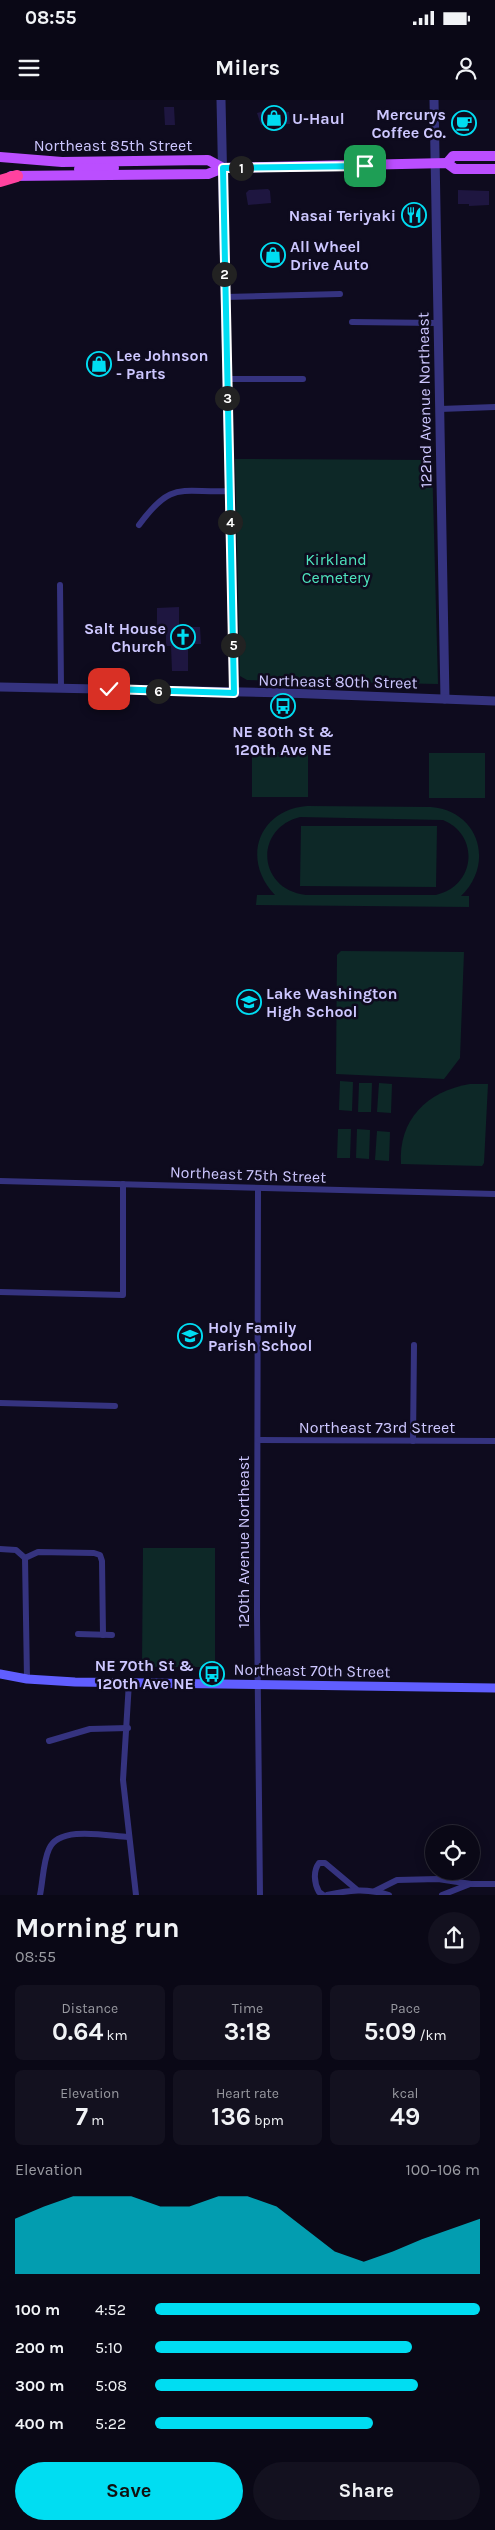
<!DOCTYPE html>
<meta charset="utf-8">
<style>
body{margin:0;font-family:Karla,sans-serif;background:#13111f;color:#f1f3f6;height:100vh;display:flex;flex-direction:column;font-size:19px;white-space:nowrap}
*{box-sizing:border-box;margin:0}
p{font-size:16px;color:#999aa1}
.icon{flex:none;width:28px;height:28px;fill:none;stroke:currentColor;stroke-width:2;stroke-linecap:round;stroke-linejoin:round}
.map{position:relative;height:1795px;overflow:hidden}
.side{display:flex;flex-direction:column;background:#0a0816;flex:1}
.side>*{flex:none}
.tools{position:absolute;left:425px;top:1725px;display:grid;gap:10px}
.tools a{display:grid;place-items:center;width:55px;height:55px;border-radius:50%;background:#0a0816;box-shadow:0 2px 12px #0003,0 0 0 1px #2a2935;font-size:25px}
.pin{position:absolute;display:grid;place-items:center;width:42px;height:42px;color:#fff;margin:-21px;border-radius:10px;box-shadow:0 2px 8px #0006}
.km{position:absolute;width:25px;height:25px;margin:-12px;border-radius:50%;background:#222;color:#fff;font-size:14px;line-height:25px;text-align:center}
.round{display:grid;place-items:center;flex:none;width:52px;height:52px;border-radius:26px;background:#13111f}
.overview{display:flex;align-items:center;justify-content:space-between;height:85px;padding:0 15px}
h1{font-size:28px;font-weight:700;line-height:38px}
.stats{display:grid;grid-template-columns:repeat(3,1fr);gap:8px;height:85px;padding:5px 15px}
.stats div{display:grid;align-content:center;border-radius:8px;background:#13111f;text-align:center}
.stats b{font-size:25px;font-weight:700}
.stats small{font-size:14px;font-weight:400}
.stats p{font-size:14px}
.chart{height:140px;padding:10px 15px}
.chart p{display:flex;justify-content:space-between}
.chart svg{width:100%;height:90px;margin-top:5px;fill:#00ddf2;opacity:.7}
.action{display:flex;gap:10px;margin-top:auto;padding:10px 15px}
.action a{flex:1;height:58px;border-radius:30px;background:#00ddf2;color:#111;font-size:20px;font-weight:700;line-height:58px;text-align:center}
.action a+a{background:#13111f;color:#f1f3f6}
ul{padding:0 15px;list-style:none;font-size:16px}
li{display:grid;grid-template-columns:80px 60px 1fr;align-items:center;height:38px}
li i{height:12px;border-radius:6px;background:#00ddf2}
.status{display:flex;justify-content:space-between;align-items:center;height:35px;padding:0 25px;background:#0a0816;direction:ltr}
.status svg{height:14px;fill:currentColor}
header{display:flex;justify-content:space-between;align-items:center;height:65px;padding:0 15px;background:#0a0816;font-size:22px;font-weight:700}
.map>svg:first-child{display:block}
</style>
<div class="status"><b>08:55</b><svg viewBox="0 0 49 12"><path d="M0 12V9h3v3zM5 12V6h3v6zM10 12V3h3v9zM15 12V0h3v12zM26 1h20v11H26zM47 4h2v5h-2z"/></svg></div>
<header><svg class="icon" aria-label="menu" viewBox="0 0 24 24"><path d="M4 6h16M4 12h16M4 18h16"/></svg>Milers<svg class="icon" aria-label="person" viewBox="0 0 24 24"><circle cx="12" cy="8" r="4"/><path d="M4 21q1-7 8-7t8 7"/></svg></header>
<div class="map">
<svg width="495" height="1795" viewBox="0 0 495 1795">
<rect width="100%" height="100%" fill="#0e0b1e"/>
<g fill="#0d2827" fill-rule="evenodd">
<path d="M235 359 432 360 438 584 247 580 240 576Z"/>
<rect x="252" y="652" width="56" height="45"/>
<rect x="429" y="653" width="56" height="45"/>
<path d="M307 706 431 707C479 711 495 763 461 796H469V807L256 805 257 795H275C241 760 258 710 307 706ZM300 717 443 720C480 735 476 786 436 795H306C258 790 253 729 300 717Z"/>
<path d="M301 726H437L436 787 300 786Z"/>
<path d="M341 851 464 852 460 958 444 979 336 974 337 855Z"/>
<path d="M340 981 353 982 352 1011 339 1010Z"/>
<path d="M359 983H372L371 1012H358Z"/>
<path d="M379 983 392 984 391 1013 377 1012Z"/>
<path d="M470 984H488L484 1063 482 1066 401 1064C398 1020 427 991 470 984Z"/>
<path d="M338 1029H351L350 1058H337Z"/>
<path d="M357 1029 370 1030 369 1059 356 1058Z"/>
<path d="M377 1031 390 1032 389 1061 375 1060Z"/>
<path d="M143 1448H215V1567H142Z"/>
</g>
<g fill="#1e1640">
<path d="M164 7H174L175 25H165Z"/>
<path d="M268 10 289 12 290 24 261 25 257 13Z"/>
<path d="M461 13 473 27 468 33 455 19Z"/>
<path d="M268 89 270 91 271 103 248 105 246 93 249 90Z"/>
<path d="M458 90 489 91V105L469 106V104H458Z"/>
<path d="M179 507V527H200L201 544H188V571H172L171 546H166V531H157V508Z"/>
</g>
<g fill="none" stroke-linecap="round" stroke-linejoin="round">
<g stroke="#35337f" stroke-width="6">
<path d="M225 197 340 194"/>
<path d="M352 222 437 223"/>
<path d="M227 279H303"/>
<path d="M440 309 495 307"/>
<path d="M139 425C172 380 180 393 229 391"/>
<path d="M60 485 61 587"/>
<path d="M0 1081 495 1094"/>
<path d="M258 1088 257 1514 260 1795"/>
<path d="M0 1192 123 1195V1084"/>
<path d="M0 1303 115 1306"/>
<path d="M258 1340 495 1341"/>
<path d="M413 1341 414 1245"/>
<path d="M0 1449 16 1450 25 1458"/>
<path d="M25 1458 38 1452 94 1453 100 1455 102 1461 103 1535"/>
<path d="M25 1458 27 1579"/>
<path d="M78 1534 112 1535"/>
<path d="M129 1582 123 1680 136 1795"/>
<path d="M49 1641 90 1629 128 1628"/>
<path d="M375 1791 397 1780 438 1779 471 1784H495"/>
<path d="M40 1795C43 1781 43 1762 49 1749 59 1725 108 1736 128 1737"/>
<path d="M323 1795 319 1792C314 1783 313 1771 319 1763H325L356 1789"/>
<path d="M327 1795C350 1790 366 1788 389 1795"/>
<path d="M442 1795 470 1784"/>
</g>
<g stroke="#35337f" stroke-width="9">
<path d="M221 0 234 593"/>
<path d="M434 0 445 599"/>
<path d="M0 587 286 593 495 601"/>
</g>
<path stroke="#605eff" stroke-width="9" d="M0 1574 27 1579 75 1582 495 1588"/>
<g stroke="#bb4eff" stroke-width="10">
<path d="M0 57 62 62 208 60 223 68"/>
<path d="M447 63 453 56H495"/>
<path d="M79 69 114 68"/>
<path d="M11 76 208 74 223 68 447 63 455 69H495"/>
</g>
<path stroke="#ff429f" stroke-width="12" d="M0 81 17 76"/>
</g>
<g fill="none" stroke-linecap="round" stroke-linejoin="round">
<defs>
<path id="route" d="M109 589 234 593 223 68 365 66"/>
</defs>
<use href="#route" stroke="#fff" stroke-width="10"/>
<use href="#route" stroke="#00ddf2" stroke-width="6"/>
</g>
<defs>
<symbol id="shop-ring" viewBox="-11 -11 22 22"><circle r="9.5" fill="#0e0b1e" stroke="#00ddf2" stroke-width="1.5"/><path d="M-5-2.5h2.3a2.7 3.5 0 0 1 5.4 0H5L5.5 6h-11ZM-1.5-2.5h3a1.5 2.3 0 0 0-3 0Z" fill="#00ddf2"/></symbol>
<symbol id="cafe-ring" viewBox="-11 -11 22 22"><circle r="9.5" fill="#0e0b1e" stroke="#00ddf2" stroke-width="1.5"/><path d="M-5.5-4.5H6V0H3Q3 3.5 0 3.5H-2.5Q-5.5 3.5-5.5 0ZM3-3.2v2h1.7v-2ZM-6 4.5H4V6H-6Z" fill="#00ddf2"/></symbol>
<symbol id="restaurant-ring" viewBox="-11 -11 22 22"><circle r="9.5" fill="#0e0b1e" stroke="#00ddf2" stroke-width="1.5"/><path d="M-5-6h1v4h1v-4h1v4h1v-4h1v5L-1.5 .5V6h-2V.5L-5-1ZM5-6V6H3V1.5H1.5Q1.5-4 5-6Z" fill="#00ddf2"/></symbol>
<symbol id="church-ring" viewBox="-11 -11 22 22"><circle r="9.5" fill="#0e0b1e" stroke="#00ddf2" stroke-width="1.5"/><path d="M-1.2-6h2.4v3.5h3.3v2.4h-3.3V6h-2.4V-.1h-3.3v-2.4h3.3Z" fill="#00ddf2"/></symbol>
<symbol id="bus-ring" viewBox="-11 -11 22 22"><circle r="9.5" fill="#0e0b1e" stroke="#00ddf2" stroke-width="1.5"/><path d="M-5-6H5V4H4V6H2V4H-2V6H-4V4H-5ZM-3.5-4V0h7V-4ZM-3.5 1.2v1.5H-2V1.2ZM2 1.2v1.5H3.5V1.2Z" fill="#00ddf2"/></symbol>
<symbol id="school-ring" viewBox="-11 -11 22 22"><circle r="9.5" fill="#0e0b1e" stroke="#00ddf2" stroke-width="1.5"/><path d="M0-5L7-2L0 1L-7-2ZM-4 1L0 2.5L4 1V4Q0 6-4 4Z" fill="#00ddf2"/></symbol>
</defs>
<g fill-rule="evenodd">
<use href="#shop-ring" x="260" y="4" width="28" height="28"/>
<use href="#cafe-ring" x="450" y="9" width="28" height="28"/>
<use href="#restaurant-ring" x="400" y="101" width="28" height="28"/>
<use href="#shop-ring" x="259" y="141" width="28" height="28"/>
<use href="#shop-ring" x="85" y="250" width="28" height="28"/>
<use href="#church-ring" x="169" y="523" width="28" height="28"/>
<use href="#bus-ring" x="269" y="592" width="28" height="28"/>
<use href="#school-ring" x="235" y="888" width="28" height="28"/>
<use href="#school-ring" x="176" y="1222" width="28" height="28"/>
<use href="#bus-ring" x="198" y="1560" width="28" height="28"/>
</g>
<g text-anchor="middle" stroke-width="5" stroke-linejoin="round" paint-order="stroke">
<g font-size="16" font-weight="bold" fill="#cdc7ff" stroke="#0e0b1e" text-anchor="start">
<text x="446" y="20" text-anchor="end">Mercurys<tspan x="446" dy="18">Coffee Co.</tspan></text>
<text x="292" y="24">U-Haul</text>
<text x="396" y="121" text-anchor="end">Nasai Teriyaki</text>
<text x="290" y="152">All Wheel<tspan x="290" dy="18">Drive Auto</tspan></text>
<text x="116" y="261">Lee Johnson<tspan x="116" dy="18">- Parts</tspan></text>
<text x="166" y="534" text-anchor="end">Salt House<tspan x="166" dy="18">Church</tspan></text>
<text x="283" y="637" text-anchor="middle">NE 80th St &amp;<tspan x="283" dy="18">120th Ave NE</tspan></text>
<text x="266" y="899">Lake Washington<tspan x="266" dy="18">High School</tspan></text>
<text x="208" y="1233">Holy Family<tspan x="208" dy="18">Parish School</tspan></text>
<text x="194" y="1571" text-anchor="end">NE 70th St &amp;<tspan x="194" dy="18">120th Ave NE</tspan></text>
</g>
<g font-size="16" fill="#cdc7ff" stroke="#0e0b1e">
<text x="113" y="51">Northeast 85th Street</text>
<text transform="translate(424 300) rotate(-91)" y="6">122nd Avenue Northeast</text>
<text transform="translate(338 581) rotate(1)" y="6">Northeast 80th Street</text>
<text transform="translate(248 1074) rotate(2)" y="6">Northeast 75th Street</text>
<text x="377" y="1333">Northeast 73rd Street</text>
<text transform="translate(243 1442) rotate(-90)" y="6">120th Avenue Northeast</text>
<text transform="translate(312 1570) rotate(1)" y="6">Northeast 70th Street</text>
</g>
<g font-size="16" fill="#4ee4bd" stroke="#0e0b1e">
<text x="336" y="465">Kirkland<tspan x="336" dy="18">Cemetery</tspan></text>
</g>
</g>
</svg>
<div class="tools">
<a><svg class="icon" aria-label="locate" viewBox="0 0 24 24"><circle cx="12" cy="12" r="6"/><path d="M12 2v4M12 18v4M2 12h4M18 12h4"/></svg></a>
</div>
<div class="pin" style="left:365px;top:66px;background:#1e9e55"><svg class="icon" aria-label="arrive" viewBox="0 0 24 24"><path d="M6 21V4h12l-3 4 3 4H6"/></svg></div>
<div class="pin" style="left:109px;top:589px;background:#d93025"><svg class="icon" aria-label="check" viewBox="0 0 24 24"><path d="M5 12l5 5 9-10"/></svg></div>
<b class="km" style="left:241px;top:68px">1</b>
<b class="km" style="left:224px;top:174px">2</b>
<b class="km" style="left:227px;top:298px">3</b>
<b class="km" style="left:230px;top:422px">4</b>
<b class="km" style="left:233px;top:545px">5</b>
<b class="km" style="left:158px;top:591px">6</b>
</div>
<section class="side">
<div class="overview"><div><h1>Morning run</h1><p>08:55</p></div><a class="round"><svg class="icon" aria-label="share" viewBox="0 0 24 24"><path d="M12 15V3M7 8l5-5 5 5M5 13v7h14v-7"/></svg></a></div>
<div class="stats">
<div><p>Distance</p><b>0.64<small> km</small></b></div>
<div><p>Time</p><b>3:18</b></div>
<div><p>Pace</p><b>5:09<small> /km</small></b></div>
</div>
<div class="stats">
<div><p>Elevation</p><b>7<small> m</small></b></div>
<div><p>Heart rate</p><b>136<small> bpm</small></b></div>
<div><p>kcal</p><b>49</b></div>
</div>
<div class="chart"><p><span>Elevation</span>100–106 m</p>
<svg viewBox="0 0 160 44" preserveAspectRatio="none"><path d="M0 44V17L10 11L20 6L30 6L40 6L50 11L60 11L70 6L80 6L90 11L100 22L110 33L120 38L130 33L140 27L150 22L160 17V44z"/></svg>
</div>
<ul>
<li><b>100 m</b>4:52<i style="width:100%"></i></li>
<li><b>200 m</b>5:10<i style="width:79%"></i></li>
<li><b>300 m</b>5:08<i style="width:81%"></i></li>
<li><b>400 m</b>5:22<i style="width:67%"></i></li>
</ul>
<div class="action"><a>Save</a><a>Share</a></div>
</section>
